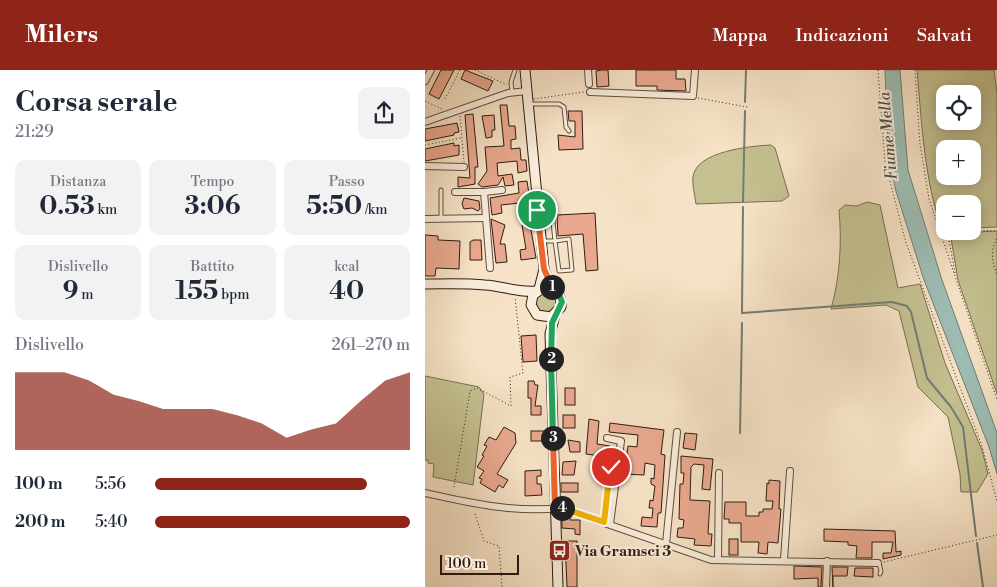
<!DOCTYPE html>
<html lang="it">
<meta charset="utf-8">
<style>
body{margin:0;font-family:"Libre Bodoni",serif;background:#f2f2f3;color:#1f2937;height:100vh;display:flex;flex-direction:column;font-size:19px;white-space:nowrap}
*{box-sizing:border-box;margin:0}
p{font-size:16px;color:#747a83}
.icon{flex:none;width:28px;height:28px;fill:none;stroke:currentColor;stroke-width:2;stroke-linecap:round;stroke-linejoin:round}
.map{position:relative;flex:1;overflow:hidden}
.sheet{display:flex;flex-direction:column;background:#fff;width:425px}
.sheet>*{flex:none}
.tools{position:absolute;left:511px;top:15px;display:grid;gap:10px}
.tools a{display:grid;place-items:center;width:45px;height:45px;border-radius:10px;background:#fff;box-shadow:0 2px 12px #0003;font-size:25px}
.scale{position:absolute;left:15px;bottom:12px;width:79px;box-sizing:border-box;padding-left:5px;border:2px solid #2e1c12;border-top:0;font-size:14px;line-height:18px;white-space:nowrap;color:#2e1c12;-webkit-text-stroke:4px #f9ecda;paint-order:stroke}
.pin{position:absolute;display:grid;place-items:center;width:42px;height:42px;color:#fff;margin:-21px;border:2px solid #fff;border-radius:50%;box-shadow:0 1px 5px #0007}
.km{position:absolute;width:25px;height:25px;margin:-12px;border-radius:50%;background:#222;color:#fff;font-size:14px;line-height:25px;text-align:center}
.round{display:grid;place-items:center;flex:none;width:52px;height:52px;border-radius:10px;background:#f2f2f3}
.head{display:flex;align-items:center;justify-content:space-between;height:85px;padding:0 15px}
h1{font-size:28px;font-weight:800;line-height:38px}
.stats{display:grid;grid-template-columns:repeat(3,1fr);gap:8px;height:85px;padding:5px 15px}
.stats div{display:grid;align-content:center;border-radius:10px;background:#f2f2f3;text-align:center}
.stats b{font-size:25px;font-weight:800}
.stats small{font-size:14px;font-weight:400}
.stats p{font-size:14px}
.chart{height:140px;padding:10px 15px}
.chart p{display:flex;justify-content:space-between}
.chart svg{width:100%;height:90px;margin-top:5px;fill:#8f2418;opacity:.7}
ul{padding:0 15px;list-style:none;font-size:16px}
li{display:grid;grid-template-columns:80px 60px 1fr;align-items:center;height:38px}
li i{height:12px;border-radius:6px;background:#8f2418}
header{display:flex;align-items:center;gap:30px;box-sizing:border-box;height:70px;padding:0 25px;background:#8f2418;color:#fff}
header strong{font-size:24px}
nav{display:flex;gap:28px;margin-inline-start:auto;font-size:18px}
main{display:flex;flex:1;min-height:0}
.map>svg:first-child{display:block}
</style>
<header>
<strong>Milers</strong>
<nav><a>Mappa</a><a>Indicazioni</a><a>Salvati</a></nav>
</header>
<main>
<section class="sheet">
<div class="head"><div><h1>Corsa serale</h1><p>21:29</p></div><a class="round"><svg class="icon" aria-label="share" viewBox="0 0 24 24"><path d="M12 15V3M7 8l5-5 5 5M5 13v7h14v-7"/></svg></a></div>
<div class="stats">
<div><p>Distanza</p><b>0.53<small> km</small></b></div>
<div><p>Tempo</p><b>3:06</b></div>
<div><p>Passo</p><b>5:50<small> /km</small></b></div>
</div>
<div class="stats">
<div><p>Dislivello</p><b>9<small> m</small></b></div>
<div><p>Battito</p><b>155<small> bpm</small></b></div>
<div><p>kcal</p><b>40</b></div>
</div>
<div class="chart"><p><span>Dislivello</span>261–270 m</p>
<svg viewBox="0 0 160 44" preserveAspectRatio="none"><path d="M0 44V6L10 6L20 6L30 10L40 17L50 20L60 24L70 24L80 24L90 27L100 31L110 38L120 34L130 31L140 20L150 10L160 6V44z"/></svg>
</div>
<ul>
<li><b>100 m</b>5:56<i style="width:83%"></i></li>
<li><b>200 m</b>5:40<i style="width:100%"></i></li>
</ul>
</section>
<div class="map">
<svg width="572" height="517" viewBox="0 0 572 517">
<rect width="100%" height="100%" fill="#f6e2c6"/>
<filter id="stains"><feTurbulence type="fractalNoise" baseFrequency=".004" numOctaves="4"/><feColorMatrix values="0 0 0 0 .2 0 0 0 0 .09 0 0 0 0 .02 0 0 0 .5 -.17"/></filter>
<radialGradient id="worn" r=".72"><stop offset=".6" stop-color="#630" stop-opacity="0"/><stop offset="1" stop-color="#630" stop-opacity=".3"/></radialGradient>
<g fill="#c4c090" stroke="#796e51" fill-rule="evenodd">
<path d="M492 0H569L572 23V157L548 158V134H520V161H523L518 163C499 110 497 55 492 0ZM520 24H548V51H520ZM520 79H548V106H520Z"/>
<path d="M346 75 350 78 364 126 357 131 271 134C270 126 267 115 268 107 271 81 326 76 346 75Z"/>
<path d="M442 132 455 135 473 218 495 214 520 293 557 380 563 404 552 422H536L535 404 523 347 493 317 474 241 461 235 406 239C415 207 417 173 414 140L420 135 432 136Z"/>
<path d="M572 161V324L533 210 526 168 532 163Z"/>
<circle cx="121" cy="232" r="11"/>
<path d="M0 306 54 317 59 324 48 415 8 407 9 394 3 393V390H0Z"/>
</g>
<path fill="#9dbeb5" stroke="#717d74" d="M460 0H475L483 100 517 210 572 363V404L564 377 499 210 470 118 463 74Z"/>
<g fill="none" stroke-linecap="round" stroke-linejoin="round">
<g stroke="#717d74" stroke-width="2">
<path d="M320 32 321 0"/>
<path d="M318 132 320 41"/>
<path d="M318 137 317 243 467 232 482 236 486 242 502 308 526 337 538 357 551 466"/>
<path d="M315 363 317 253"/>
<path d="M552 473 558 517"/>
</g>
</g>
<g fill="#eaa98f" stroke="#2e1c12">
<path d="M16 0H29L14 29 4 24Z"/>
<path d="M40 0 68 11 63 21 36 9Z"/>
<path d="M177 0H183L184 16 172 17 171 1Z"/>
<path d="M211 0H251V9H260L261 21 232 20V16H211Z"/>
<path d="M75 35H82L84 56H90L91 69 86 70V79L95 78 96 90H101L102 101 93 103 92 91 72 93 73 106 87 104 89 115 80 116 78 107 73 115 57 117 53 114 62 101 60 77 79 76Z"/>
<path d="M143 41H157L158 79 134 80 133 65 150 67V51H144Z"/>
<path d="M48 44 53 97H50V114L33 117V107L45 108 40 45Z"/>
<path d="M69 45 70 60H67V67L61 68 57 46Z"/>
<path d="M32 53 34 62 29 63V65L0 71V59Z"/>
<path d="M29 73V76L34 75V85L0 91V79Z"/>
<path d="M102 111 106 137 96 138 95 133 76 135 77 143 67 145 65 128 94 123 93 112Z"/>
<path d="M39 128 54 131 55 139 53 141 47 138 39 139 37 134Z"/>
<path d="M170 143 173 200 161 201 158 164 133 166 132 145Z"/>
<path d="M66 149 80 155 75 174H80L82 192 71 193Z"/>
<path d="M105 154 111 188 96 190 95 180 101 179 97 155Z"/>
<path d="M0 165 13 166V170L35 171 34 199 11 198 10 206H0Z"/>
<path d="M48 170H56L57 190H45V172Z"/>
<path d="M111 265 112 291 98 292 96 266Z"/>
<path d="M103 311H109L110 315H113L110 336H116V345H106V328H103Z"/>
<rect x="140" y="318" width="10" height="17"/>
<rect x="138" y="345" width="12" height="13"/>
<path d="M164 349 174 351 172 374 185 376 183 387 161 384Z"/>
<path d="M185 353 239 360 236 384 240 385 237 429 236 443H233L232 457 216 456 217 447 227 448 228 438H224L225 430 228 431 230 416 226 414V408L229 409 230 395 220 393 219 405 199 404 203 376 212 377 213 365 184 362Z"/>
<path d="M79 357 90 363 91 373 72 404 83 410 78 418 74 415 70 422 55 413 57 409 54 408 59 401 52 397 59 386 57 385 62 376 59 375 64 367 71 370Z"/>
<rect x="106" y="361" width="13" height="10"/>
<path d="M260 363 272 364 270 380 258 378Z"/>
<path d="M143 370 155 372V382H145Z"/>
<path d="M256 386 288 389 285 420 277 419 279 395 269 394 266 397 265 430 285 431 283 464H287L286 476 269 475 270 469 252 467 253 458H258L259 450 254 449 255 414H258L259 403H256Z"/>
<path d="M151 391 149 405H137L138 392Z"/>
<path d="M116 400V406H112V414H116L117 425 100 426V401Z"/>
<path d="M344 410 355 411 354 439H356L353 473 343 472 342 484 333 483 334 472H316V453H304V449H299L300 432H321V446H334V442H338V439H347L348 431H341L342 413 344 414Z"/>
<rect x="136" y="413" width="17" height="9"/>
<path d="M137 446H145V450H155V465L150 464V459L137 458Z"/>
<path d="M399 459 470 461 471 482 476 481V485L458 489V483H466L468 472H447V488H431L432 476 423 475V472L399 471Z"/>
<rect x="304" y="469" width="9" height="16"/>
<path d="M140 471H152V517H142Z"/>
<path d="M369 496 397 497 396 517H393V508L369 509Z"/>
<path d="M407 497H423L422 506H408V517Z"/>
<path d="M430 498H448V507L429 506Z"/>
</g>
<g fill="none" stroke-linecap="round" stroke-linejoin="round">
<defs>
<g id="lane">
<path d="M87 22 86 12 90 0"/>
<path d="M103 34H134L139 37 141 57 144 61"/>
<path d="M116 141 127 142 130 171 144 169 147 200 134 201 130 171H117"/>
<path d="M16 148V120"/>
<path d="M454 493 456 501 455 504"/>
</g>
<g id="street">
<path d="M163 0 164 14"/>
<path d="M0 11 6 0"/>
<path d="M165 22 268 26 270 0"/>
<path d="M0 52 83 23 102 21"/>
<path d="M0 96 39 97"/>
<path d="M30 122H59L65 198"/>
<path d="M59 122 77 120"/>
<path d="M0 149 61 148"/>
<path d="M182 368 196 371 185 454"/>
<path d="M0 423C45 433 89 443 136 438L286 490 453 493"/>
<path d="M241 474 252 362"/>
<path d="M293 490 294 403"/>
<path d="M359 490 365 401"/>
<path d="M401 517 402 491"/>
</g>
<g id="secondary">
<path d="M100 0 119 199 114 219"/>
<path d="M120 202C124 215 138 223 136 237L126 247 112 245 106 235 108 225 119 217 129 219"/>
<path d="M0 214C20 214 40 213 60 215 78 216 93 223 111 221"/>
<path d="M130 245 125 264 133 517"/>
</g>
</defs>
<use href="#lane" stroke="#604e3f" stroke-width="5"/>
<use href="#street" stroke="#604e3f" stroke-width="8"/>
<use href="#secondary" stroke="#2e1c12" stroke-width="11"/>
<g stroke="#2e1c12" stroke-width="1" stroke-dasharray="1 2.5" stroke-linecap="butt">
<path d="M50 0 82 15"/>
<path d="M453 0 460 92 481 173 557 376 572 431"/>
<path d="M490 0 495 74 504 129 572 330"/>
<path d="M273 28 322 37 323 39"/>
<path d="M20 29 35 0"/>
<path d="M109 29 159 22"/>
<path d="M0 31 17 39"/>
<path d="M35 46 39 92"/>
<path d="M0 75 36 68"/>
<path d="M548 160 572 161"/>
<path d="M572 169C565 180 567 193 572 204"/>
<path d="M530 203 524 170 530 161"/>
<path d="M29 417 45 321 52 318 86 336 85 307 98 303 90 227"/>
<path d="M182 429 186 397H183"/>
<path d="M50 444 59 471 74 476 77 517"/>
<path d="M459 492 572 465"/>
</g>
<use href="#lane" stroke="#f9ecda" stroke-width="3"/>
<use href="#street" stroke="#f9ecda" stroke-width="6"/>
<use href="#secondary" stroke="#f9ecda" stroke-width="9"/>
</g>
<g fill="none" stroke-linecap="round" stroke-linejoin="round">
<defs>
<path id="split-1" d="M112 140 119 199 127 217"/>
<path id="split-2" d="M126 289 127 253 137 232 133 222 127 217"/>
<path id="split-3" d="M126 289 128 368"/>
<path id="split-4" d="M128 368 130 438H137"/>
<path id="split-5" d="M137 438 179 452 183 417"/>
<path id="split-6" d="M183 417 186 397"/>
</defs>
<use href="#split-1" stroke="#fff" stroke-width="10"/>
<use href="#split-2" stroke="#fff" stroke-width="10"/>
<use href="#split-3" stroke="#fff" stroke-width="10"/>
<use href="#split-4" stroke="#fff" stroke-width="10"/>
<use href="#split-5" stroke="#fff" stroke-width="10"/>
<use href="#split-6" stroke="#fff" stroke-width="10"/>
<use href="#split-1" stroke="#f0652b" stroke-width="6"/>
<use href="#split-2" stroke="#22a559" stroke-width="6"/>
<use href="#split-3" stroke="#22a559" stroke-width="6"/>
<use href="#split-4" stroke="#f0652b" stroke-width="6"/>
<use href="#split-5" stroke="#f5b400" stroke-width="6"/>
<use href="#split-6" stroke="#f5b400" stroke-width="6"/>
</g>
<defs>
<symbol id="bus-square" viewBox="-11 -11 22 22"><rect x="-9" y="-9" width="18" height="18" rx="4" fill="#8f2418" stroke="#f9ecda"/><path d="M-5-6H5V4H4V6H2V4H-2V6H-4V4H-5ZM-3.5-4V0h7V-4ZM-3.5 1.2v1.5H-2V1.2ZM2 1.2v1.5H3.5V1.2Z" fill="#fff"/></symbol>
</defs>
<g fill-rule="evenodd">
<use href="#bus-square" x="122" y="468" width="25" height="25"/>
</g>
<g text-anchor="middle" stroke-width="4" stroke-linejoin="round" paint-order="stroke">
<g font-size="15" font-weight="bold" fill="#2e1c12" stroke="#f9ecda" text-anchor="start">
<text x="150" y="486">Via Gramsci 3</text>
</g>
<g font-size="16" font-style="italic" fill="#4f4d43" stroke="#f9ecda">
<text transform="translate(462 66) rotate(-95)" y="6">Fiume Mella</text>
</g>
</g>
<rect width="100%" height="100%" filter="url(#stains)"/>
<rect width="100%" height="100%" fill="url(#worn)"/>
</svg>
<div class="tools">
<a><svg class="icon" aria-label="locate" viewBox="0 0 24 24"><circle cx="12" cy="12" r="6"/><path d="M12 2v4M12 18v4M2 12h4M18 12h4"/></svg></a>
<a>+</a>
<a>−</a>
</div>
<div class="scale">100 m</div>
<div class="pin" style="left:112px;top:140px;background:#1e9e55"><svg class="icon" aria-label="arrive" viewBox="0 0 24 24"><path d="M6 21V4h12l-3 4 3 4H6"/></svg></div>
<div class="pin" style="left:186px;top:397px;background:#d93025"><svg class="icon" aria-label="check" viewBox="0 0 24 24"><path d="M5 12l5 5 9-10"/></svg></div>
<b class="km" style="left:127px;top:217px">1</b>
<b class="km" style="left:126px;top:289px">2</b>
<b class="km" style="left:128px;top:368px">3</b>
<b class="km" style="left:137px;top:438px">4</b>
</div>
</main>
